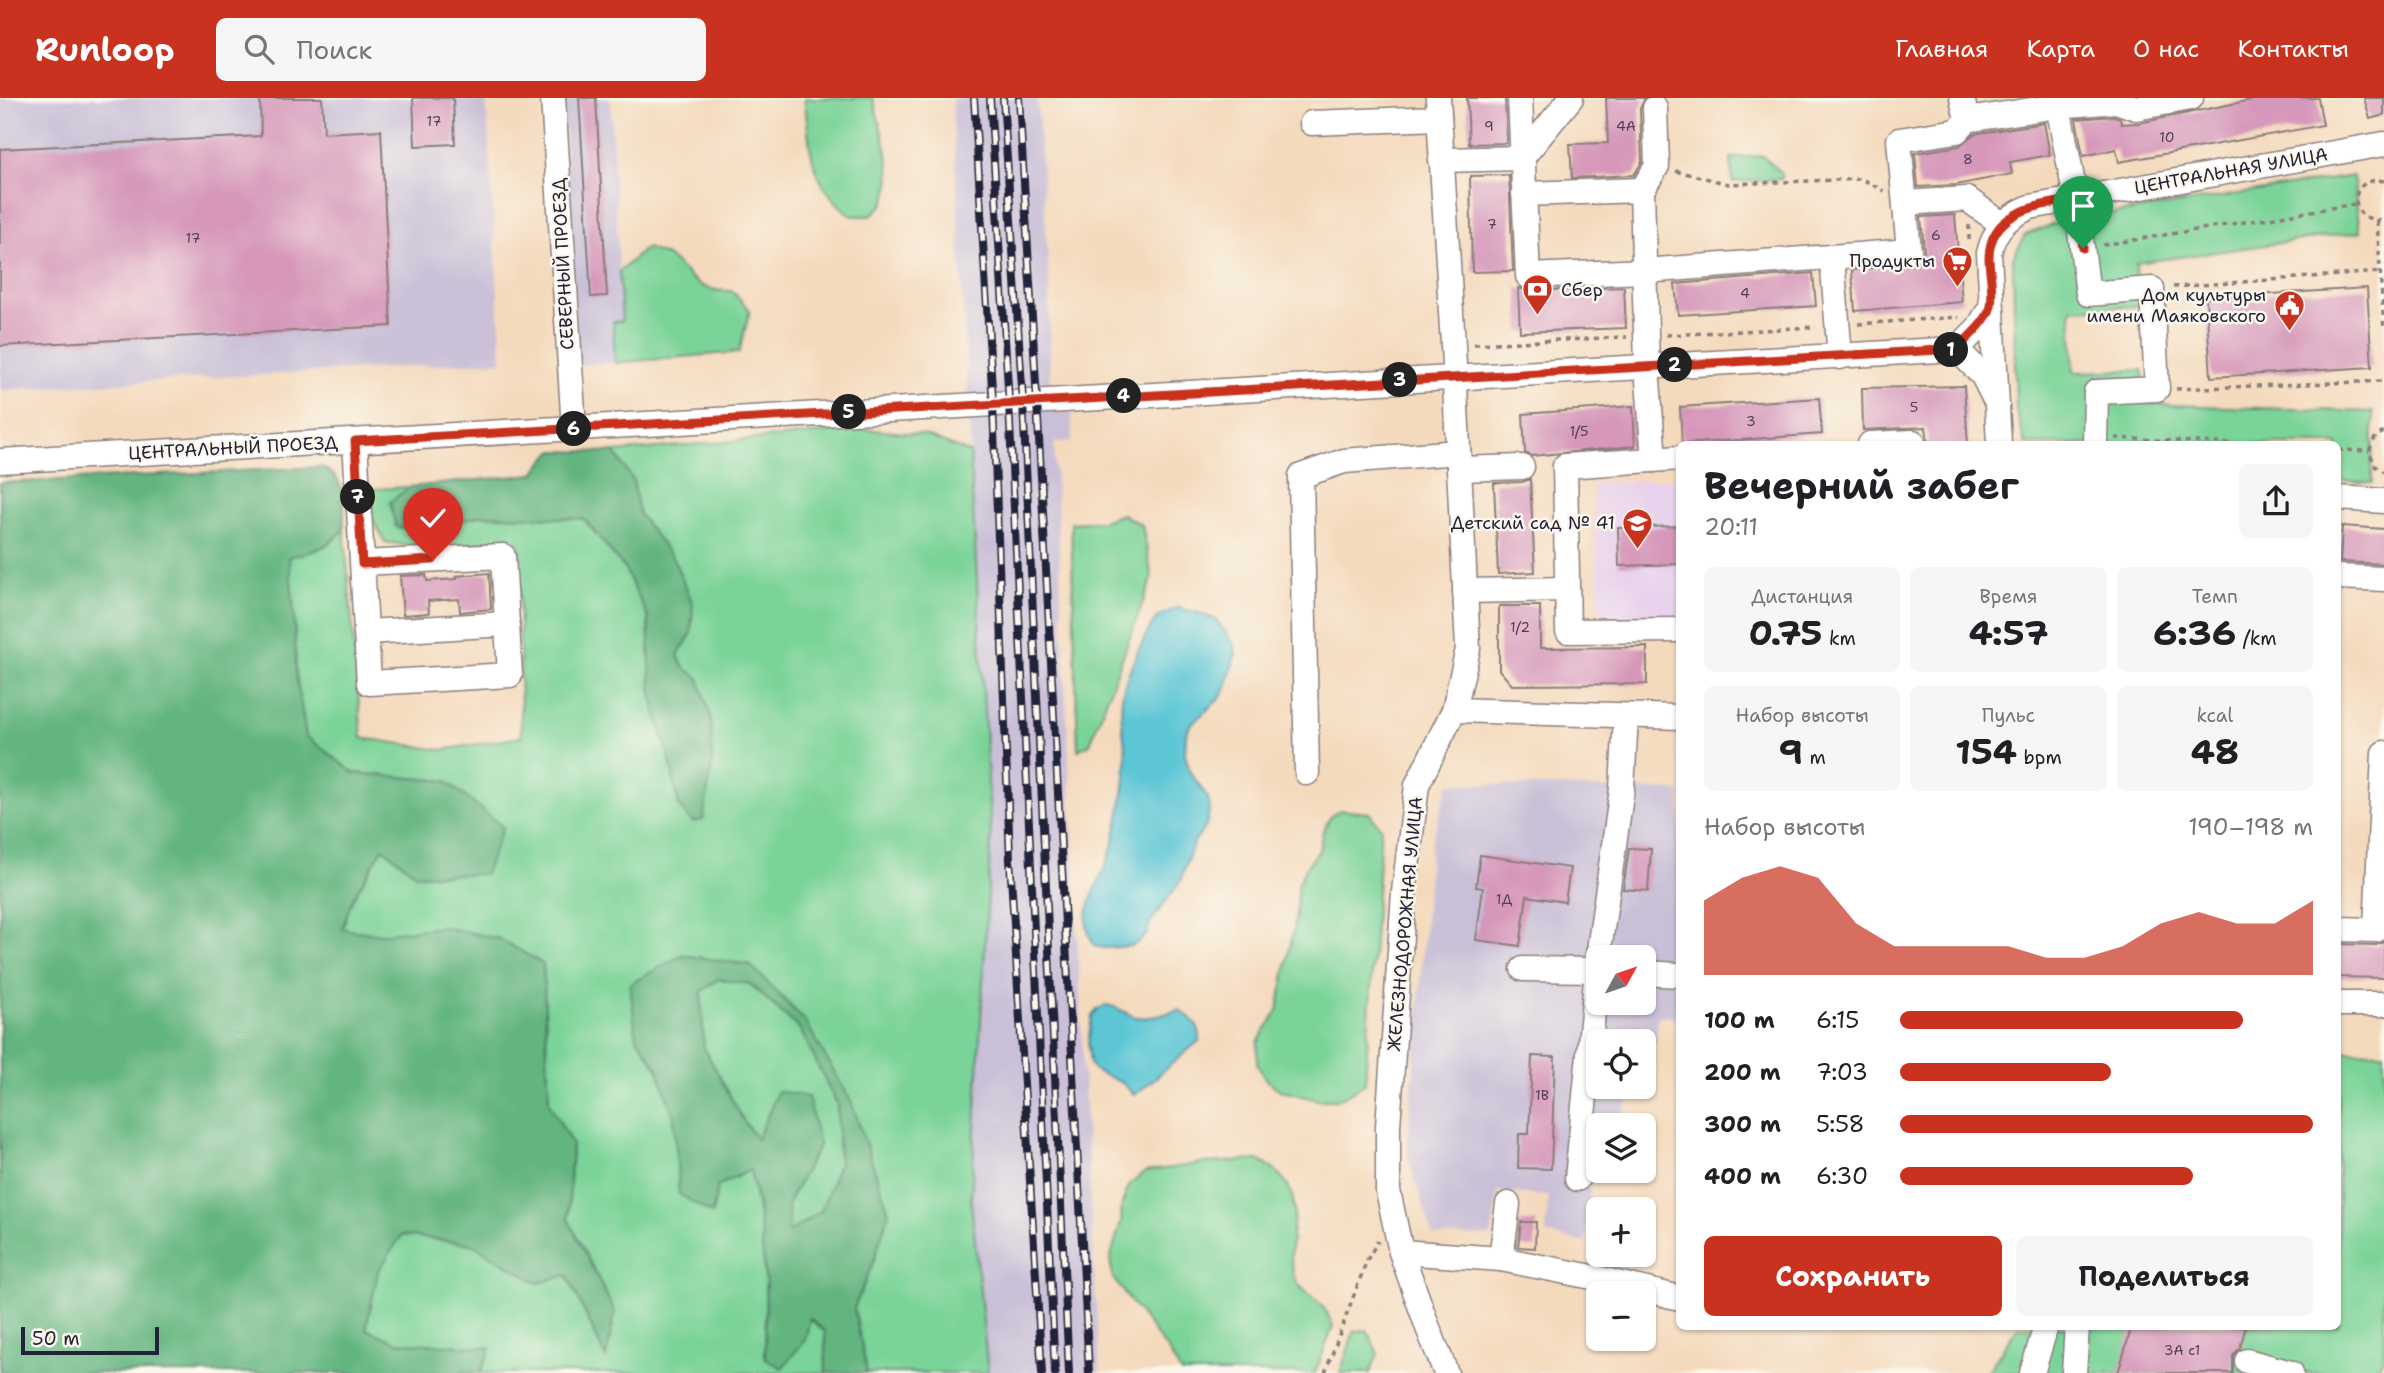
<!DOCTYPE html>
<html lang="ru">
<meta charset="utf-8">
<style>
body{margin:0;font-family:"Shantell Sans",sans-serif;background:#f6f6f6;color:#202124;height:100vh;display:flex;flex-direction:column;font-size:26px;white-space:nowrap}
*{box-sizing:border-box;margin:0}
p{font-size:23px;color:#757577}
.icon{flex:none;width:38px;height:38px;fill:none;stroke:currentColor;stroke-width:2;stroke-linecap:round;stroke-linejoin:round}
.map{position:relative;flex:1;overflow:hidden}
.details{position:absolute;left:1676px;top:343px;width:665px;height:889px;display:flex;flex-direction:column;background:#fff;border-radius:10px;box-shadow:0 2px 5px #0004}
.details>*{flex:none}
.needle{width:46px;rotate:50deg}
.buttons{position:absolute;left:1586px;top:847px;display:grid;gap:14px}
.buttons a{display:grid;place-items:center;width:70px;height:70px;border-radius:10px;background:#fff;box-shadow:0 2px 5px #0004;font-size:35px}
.scale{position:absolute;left:21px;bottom:18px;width:138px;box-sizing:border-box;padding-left:7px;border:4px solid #22223b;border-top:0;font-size:19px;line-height:24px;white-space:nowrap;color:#22223b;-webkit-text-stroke:5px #fbf7ec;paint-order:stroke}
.pin{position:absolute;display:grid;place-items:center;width:60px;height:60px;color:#fff;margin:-72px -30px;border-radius:50% 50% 50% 0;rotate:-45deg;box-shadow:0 0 7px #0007}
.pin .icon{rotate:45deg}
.km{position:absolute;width:35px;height:35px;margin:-18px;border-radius:50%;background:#222;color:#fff;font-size:19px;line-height:35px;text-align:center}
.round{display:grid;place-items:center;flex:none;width:74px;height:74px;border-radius:10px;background:#f6f6f6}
.summary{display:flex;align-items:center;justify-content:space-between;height:119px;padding:0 28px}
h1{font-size:38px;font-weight:700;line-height:52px}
.metrics{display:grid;grid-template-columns:repeat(3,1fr);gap:10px;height:119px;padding:7px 28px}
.metrics div{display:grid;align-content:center;border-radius:10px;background:#f6f6f6;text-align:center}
.metrics b{font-size:35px;font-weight:700}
.metrics small{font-size:19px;font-weight:400}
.metrics p{font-size:19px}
.chart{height:196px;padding:14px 28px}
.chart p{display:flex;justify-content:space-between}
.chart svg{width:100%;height:126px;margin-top:7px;fill:#c8321e;opacity:.7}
.action{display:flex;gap:14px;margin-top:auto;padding:14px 28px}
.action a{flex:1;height:80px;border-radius:10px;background:#c8321e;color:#fff;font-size:28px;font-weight:700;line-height:80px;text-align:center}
.action a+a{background:#f6f6f6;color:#202124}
ul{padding:0 28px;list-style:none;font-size:23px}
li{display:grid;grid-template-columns:112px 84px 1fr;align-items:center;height:52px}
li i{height:18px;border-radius:9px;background:#c8321e}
header{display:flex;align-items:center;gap:42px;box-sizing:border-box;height:98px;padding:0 35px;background:#c8321e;color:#fff}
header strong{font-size:33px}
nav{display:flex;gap:38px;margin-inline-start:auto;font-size:24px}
.search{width:490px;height:63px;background:#f6f6f6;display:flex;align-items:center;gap:18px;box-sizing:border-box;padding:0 24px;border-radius:10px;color:#757577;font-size:26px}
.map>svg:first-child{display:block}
</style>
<header>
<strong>Runloop</strong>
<div class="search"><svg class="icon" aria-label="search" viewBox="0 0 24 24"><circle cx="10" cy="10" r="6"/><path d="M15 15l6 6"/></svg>Поиск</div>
<nav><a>Главная</a><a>Карта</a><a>О нас</a><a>Контакты</a></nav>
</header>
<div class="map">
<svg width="2384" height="1275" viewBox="0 0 2384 1275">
<rect width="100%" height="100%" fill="#fbf7ec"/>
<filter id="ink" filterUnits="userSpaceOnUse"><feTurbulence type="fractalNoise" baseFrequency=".0143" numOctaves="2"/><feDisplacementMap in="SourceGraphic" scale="14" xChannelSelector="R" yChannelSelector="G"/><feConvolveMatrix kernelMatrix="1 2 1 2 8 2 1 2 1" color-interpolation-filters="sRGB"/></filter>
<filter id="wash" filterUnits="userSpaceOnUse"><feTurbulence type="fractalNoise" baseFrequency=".00686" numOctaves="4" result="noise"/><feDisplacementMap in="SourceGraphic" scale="28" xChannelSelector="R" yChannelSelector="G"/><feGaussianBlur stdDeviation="1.57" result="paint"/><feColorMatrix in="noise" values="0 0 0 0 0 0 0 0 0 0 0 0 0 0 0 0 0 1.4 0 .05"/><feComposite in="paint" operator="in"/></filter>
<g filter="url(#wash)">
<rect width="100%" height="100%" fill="#f4dabd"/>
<path fill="#e9d2ed" d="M1680 380V518L1600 520 1593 386Z"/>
<g fill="#c9bfd7" fill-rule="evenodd">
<path d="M0 0H486L502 263 0 292Z"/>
<path d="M563 0H610L622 224 613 225 615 265 578 267Z"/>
<path d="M952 0H1037L1049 177 1050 286H1071L1072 343 1054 345 1086 1027 1100 1275H988L971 1102 991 739Z"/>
<path d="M1449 685 1680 693V919L1658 918 1656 945 1648 946 1643 958V943H1598V989H1632L1619 1027 1596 1026 1585 1145 1546 1136 1548 1098 1498 1094 1491 1138H1433L1407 1055 1431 745ZM1598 859H1643V905H1598Z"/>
</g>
<g fill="#7ad398" stroke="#4e7a6a" stroke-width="2">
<path d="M804 0H873C879 28 900 80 883 106 880 110 874 114 871 118H851C806 80 812 53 804 0Z"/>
<path d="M1762 58 1782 75V81L1732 84 1731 60Z"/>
<path d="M2353 78 2360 134 2136 165 2138 208 2071 211 2074 274 2143 272 2145 306 2373 314 2372 385 2338 382V346H2027L2025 345 2016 313 2013 160 2025 137 2060 124Z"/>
<path d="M646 150C653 153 662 155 668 159 693 177 693 194 732 193L750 212 739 254 615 265 613 224 622 223 619 174Z"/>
<path d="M865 331 924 337 970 355 991 739 971 1102 988 1275H867L854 1210 873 1165 889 1114 805 923 750 867 682 857 636 938 657 969 674 1019 679 1096 718 1088 750 1071C761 1121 767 1172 765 1223L809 1220 825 1234 826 1275H480L491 1250 396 1244 366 1231 378 1173 401 1137 472 1146 538 1185 567 1177 606 1259 615 1214 568 1121 572 1046 549 1005 543 866 500 841 443 829 378 836 342 831 352 802 383 750 417 777 446 683 354 675 305 638 296 576 294 514 289 459C314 454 327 451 344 431L362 640 442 652 521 639 519 444 411 448 385 444 371 418 374 391 410 389 390 404 422 433 482 417 584 421 625 471 648 519 651 591 655 612 669 657 679 708 693 724 703 722 712 666 711 621 678 557 691 536 674 462 639 416 633 382 614 354Z"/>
<path d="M1122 416 1142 427 1152 480 1090 646 1078 652 1071 425 1103 423Z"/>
<path d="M1340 712 1369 715 1381 730 1365 986 1337 1002H1318L1282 993 1266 982 1257 966 1258 944 1278 912 1296 817 1298 786 1306 769 1319 753 1323 733 1331 718Z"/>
<path d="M718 880 750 886 800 931 837 1006 839 1066 821 1113 788 1135V1105L819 1047 757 1042 743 1022 704 950 701 894Z"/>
<path d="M2338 953 2384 954V1260L2370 1275H1987L2018 1229 2338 1228Z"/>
<path d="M1258 1062C1322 1094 1277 1140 1296 1182 1301 1193 1315 1200 1323 1209 1327 1214 1330 1222 1333 1228L1315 1275H1181L1169 1254 1113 1180 1110 1161 1121 1124 1122 1105 1130 1086 1145 1074 1203 1065Z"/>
<path d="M1367 1232 1378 1256 1370 1275H1340L1354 1233Z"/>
</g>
<g fill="#63b580" stroke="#426c5e" stroke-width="2" fill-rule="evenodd">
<path d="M552 353 614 354 633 382 639 416 674 462 693 506 691 536 678 557 682 568 699 580 711 621 712 666 703 722 692 724 679 708 669 657 655 612 651 591 648 519 625 471 584 421 482 417 422 433 396 429 390 404 410 389 533 376Z"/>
<path d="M321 369C349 381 343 405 344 431 327 451 314 453 289 459L294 514 296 576 306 638 354 675 446 683 503 729 485 776 417 777 383 750 352 802 342 831 378 836 443 829 500 841 543 866 549 1005 572 1046 568 1121 615 1214 606 1260 567 1177 538 1185 472 1146 402 1137 378 1173 366 1231 396 1244 491 1250 480 1275H0V385Z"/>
<path d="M682 857 750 867 805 923 851 1003 889 1114 873 1165 854 1210 867 1275H826L825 1234 810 1220 805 1242 782 1270 765 1260 766 1189 758 1107 750 1072 718 1088 712 1116 679 1096 674 1019 657 969 636 938 630 886ZM718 881 750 886 800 931 837 1006 839 1066 821 1113 789 1134 788 1105 819 1047 808 999 778 993 757 1041 743 1022 704 950 701 894Z"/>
</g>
<g fill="#5bc6d5" stroke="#3e7488" stroke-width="2">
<path d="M1177 510 1197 514 1216 522 1233 545 1236 555 1225 592 1219 601 1190 627 1186 636 1185 656 1190 674 1208 700 1210 709 1206 728 1194 744 1180 784 1150 825 1147 836 1140 843 1131 848 1104 850 1095 848C1074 816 1099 790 1109 759 1117 735 1127 683 1126 659 1125 640 1119 619 1122 600 1125 578 1141 546 1152 526L1159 518Z"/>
<path d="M1106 907C1117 908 1123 914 1133 918 1148 923 1165 915 1179 912 1191 919 1201 928 1200 942L1135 997 1121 984 1095 973 1090 966 1088 946 1092 918 1098 911Z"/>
</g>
<g id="blocks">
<g fill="#d697ba">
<path d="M260 0H322L324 35 381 32 391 228 0 248V51L261 38Z"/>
<path d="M413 0H453L455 46 415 48Z"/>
<path d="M579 0H596L607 198 591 199Z"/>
<path d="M1467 0H1505L1507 45 1469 46Z"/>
<path d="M1606 0H1645L1640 11 1642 64 1634 77 1572 80 1570 46 1608 45Z"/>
<path d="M2261 0H2318L2323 27 2119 64 2116 51 2083 58 2076 21 2114 18 2120 20 2121 26 2139 25Z"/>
<path d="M2364 0H2384V17L2370 21Z"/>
<path d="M2044 25 2050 57 2010 64 2012 76 1956 87 1918 89 1915 55 1959 48 1974 36Z"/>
<path d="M1509 77 1513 173 1472 174 1470 78Z"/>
<path d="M1955 117 1962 204 1855 213 1852 172 1917 166 1922 160 1924 152 1921 119Z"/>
<path d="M1813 175 1816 208 1678 217 1675 186Z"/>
<path d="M1624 189 1626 230 1520 234 1518 190 1529 193Z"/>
<path d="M2367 190 2372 269 2211 279 2206 200Z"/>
<path d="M1964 288 1968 346H1928L1926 329 1863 332 1862 290Z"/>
<path d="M1819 300 1822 336 1682 346 1680 309Z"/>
<path d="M1633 308 1635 348 1531 358 1525 355 1523 316Z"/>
<path d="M1530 381 1535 474 1498 476 1494 385 1522 384Z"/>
<path d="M1680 428V466L1619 468 1618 430Z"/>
<path d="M2342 428 2384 431V466L2340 464Z"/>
<path d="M489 475 491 511 460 514 459 501 428 503 429 515 403 517 400 478 426 477 427 483 457 481V478Z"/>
<path d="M1499 508H1540V550L1647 549V586L1512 587 1499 572Z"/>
<path d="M1629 750 1651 751 1648 793 1623 791Z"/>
<path d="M1480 757 1570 770 1565 804 1527 798 1520 848 1476 842 1483 790 1476 789Z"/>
<path d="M2384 844V880L2338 879V846L2376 847Z"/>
<path d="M1532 958 1555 959 1551 1071 1518 1070 1519 1036H1529Z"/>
<path d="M1521 1124H1536L1535 1150 1518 1149Z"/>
<path d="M2132 1228H2246L2240 1250 2233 1258V1275H2118Z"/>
</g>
</g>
</g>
<g filter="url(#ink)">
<use href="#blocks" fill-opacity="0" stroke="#8b7e7c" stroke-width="2"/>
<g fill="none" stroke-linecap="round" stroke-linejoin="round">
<defs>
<g id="minor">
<path d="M553 0 574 331"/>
<path d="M1438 0 1453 247 1468 551 1454 612 1417 687 1404 794 1388 1028V1093L1401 1154 1428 1230 1446 1275"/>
<path d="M1520 0 1528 178 1644 173 1909 153 1899 42 1957 33 1967 22"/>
<path d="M1962 0 1967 22 2058 8 2116 3 2136 10 2191 0"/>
<path d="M2060 0 2058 8 2076 101 2088 196 2152 191 2157 291 2096 294 2095 346"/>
<path d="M1312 25 1439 20"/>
<path d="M1441 62 1522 60 1571 0"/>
<path d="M1524 96 1642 92"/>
<path d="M1905 105 1967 101 2002 126"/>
<path d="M1832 160 1840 259"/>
<path d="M1957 251 1983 278 1994 300"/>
<path d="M355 343 369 585 510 577 503 458 362 465"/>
<path d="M1870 346 1913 344V346"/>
<path d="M1999 346 1989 155C1995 130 2007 119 2030 109L2384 46"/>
<path d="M1680 360 1565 368 1568 533 1680 532"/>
<path d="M1654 362 1647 269 1642 92 1657 68 1655 10"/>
<path d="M0 363 1957 251 1979 229 1991 209"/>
<path d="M1459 371 1522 369"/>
<path d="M2338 400 2384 403"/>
<path d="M2338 479 2384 481"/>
<path d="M1465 493 1567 491"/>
<path d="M366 534 507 526"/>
<path d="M1454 612 1680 619"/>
<path d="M1307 675 1301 378 1344 363 1458 354"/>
<path d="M2338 831 2376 832 2384 655"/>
<path d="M1598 859 1622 691 1626 618"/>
<path d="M1523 871 1598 872"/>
<path d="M1643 875 1680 877"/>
<path d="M2338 906H2384"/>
<path d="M1577 1081 1598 862"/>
<path d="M1401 1154 1501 1161 1592 1179 1680 1200"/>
<path d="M1501 1161 1508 1106"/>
<path d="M2247 1263 2291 1275"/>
<path d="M2032 1275 2046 1228"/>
<path d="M2074 1275 2077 1228"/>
</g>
</defs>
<use href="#minor" stroke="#8b7e7c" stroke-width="27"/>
<g stroke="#8b7e7c" stroke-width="3.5" stroke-dasharray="5 5" stroke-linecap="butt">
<path d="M1676 73 1729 86 1862 81 1884 93"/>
<path d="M2384 83C2360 78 2347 100 2363 118L2377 123 2384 122"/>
<path d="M2377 123 2384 232"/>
<path d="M1969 127V144"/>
<path d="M2103 147 2355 106"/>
<path d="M2173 189 2380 174"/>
<path d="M1858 226 1959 219"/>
<path d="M1666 237 1816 229"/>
<path d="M1474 246 1627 239"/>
<path d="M2176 291 2384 283"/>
<path d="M2384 334 2376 338 2369 353 2375 368 2384 374"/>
<path d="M2115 340 2239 346"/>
<path d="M2338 352 2369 353"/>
<path d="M1325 1275 1367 1162 1378 1143"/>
</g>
<use href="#minor" stroke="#fff" stroke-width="24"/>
<defs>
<g id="rail">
<path d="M974 0 993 306 1010 762 1042 1275"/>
<path d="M990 0 1009 305 1055 1275"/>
<path d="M1003 0 1023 304 1069 1275"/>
<path d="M1019 0 1037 303 1089 1275"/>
</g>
</defs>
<use href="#rail" stroke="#22223b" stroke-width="8"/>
<use href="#rail" stroke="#fbf7ec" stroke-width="5" stroke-dasharray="16" stroke-linecap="butt"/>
</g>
</g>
<g fill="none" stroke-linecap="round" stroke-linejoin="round" filter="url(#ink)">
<defs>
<path id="route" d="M433 462 362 466 355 343 1957 251C1968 239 1987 224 1991 208 1994 193 1989 174 1989 159 1990 112 2040 107 2076 101L2083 150"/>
</defs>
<use href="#route" stroke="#fff" stroke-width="14"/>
<use href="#route" stroke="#c8321e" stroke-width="9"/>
</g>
<defs>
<symbol id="supermarket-pin" viewBox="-11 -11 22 30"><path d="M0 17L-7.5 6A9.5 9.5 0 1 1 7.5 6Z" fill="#c8321e" stroke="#fbf7ec"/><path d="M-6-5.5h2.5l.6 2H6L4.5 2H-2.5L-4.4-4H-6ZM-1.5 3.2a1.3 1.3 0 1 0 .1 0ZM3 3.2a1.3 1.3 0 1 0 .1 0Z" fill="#fff"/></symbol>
<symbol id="bank-pin" viewBox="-11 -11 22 30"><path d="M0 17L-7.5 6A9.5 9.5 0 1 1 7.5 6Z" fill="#c8321e" stroke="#fbf7ec"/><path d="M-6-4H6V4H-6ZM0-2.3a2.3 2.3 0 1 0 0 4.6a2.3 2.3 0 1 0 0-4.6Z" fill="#fff"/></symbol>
<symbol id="civic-pin" viewBox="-11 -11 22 30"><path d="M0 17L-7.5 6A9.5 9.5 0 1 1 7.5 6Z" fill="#c8321e" stroke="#fbf7ec"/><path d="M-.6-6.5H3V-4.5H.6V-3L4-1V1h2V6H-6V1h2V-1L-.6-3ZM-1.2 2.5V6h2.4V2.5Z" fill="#fff"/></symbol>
<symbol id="school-pin" viewBox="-11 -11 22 30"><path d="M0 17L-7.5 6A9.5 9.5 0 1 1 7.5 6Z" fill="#c8321e" stroke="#fbf7ec"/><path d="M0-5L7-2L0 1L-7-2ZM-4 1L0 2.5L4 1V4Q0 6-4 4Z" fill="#fff"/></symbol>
</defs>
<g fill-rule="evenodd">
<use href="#supermarket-pin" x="1940" y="146" width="35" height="47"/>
<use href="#bank-pin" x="1520" y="174" width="35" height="47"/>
<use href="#civic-pin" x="2272" y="190" width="35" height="47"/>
<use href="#school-pin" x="1620" y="408" width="35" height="47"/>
</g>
<g text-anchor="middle" stroke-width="5" stroke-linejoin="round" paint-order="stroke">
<g font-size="14" fill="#4f3f5b">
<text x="434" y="28">17</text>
<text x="1489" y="33">9</text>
<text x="1626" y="33">4А</text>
<text x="2167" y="44">10</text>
<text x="1968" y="66">8</text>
<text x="1492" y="131">7</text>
<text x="1936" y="142">6</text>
<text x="193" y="145">17</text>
<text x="1745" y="200">4</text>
<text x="1914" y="314">5</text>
<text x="1751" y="328">3</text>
<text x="1579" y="338">1/5</text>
<text x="1520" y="534">1/2</text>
<text x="1504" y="806">1Д</text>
<text x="1542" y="1002">1В</text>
<text x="2182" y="1257">3А с1</text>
</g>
<g font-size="18" fill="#22223b" stroke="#fbf7ec">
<text transform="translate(2231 73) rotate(-10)" y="6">ЦЕНТРАЛЬНАЯ УЛИЦА</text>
<text transform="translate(563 166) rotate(-93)" y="6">СЕВЕРНЫЙ ПРОЕЗД</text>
<text transform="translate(233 350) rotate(-3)" y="6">ЦЕНТРАЛЬНЫЙ ПРОЕЗД</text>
<text transform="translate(1405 826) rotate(-85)" y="6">ЖЕЛЕЗНОДОРОЖНАЯ УЛИЦА</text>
</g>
<g font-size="18" fill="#22223b" stroke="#fbf7ec" text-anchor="end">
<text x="1935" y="169">Продукты</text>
<text x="1561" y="198" text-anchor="start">Сбер</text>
<text x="2266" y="203">Дом культуры<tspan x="2266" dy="21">имени Маяковского</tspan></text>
<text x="1615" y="431">Детский сад № 41</text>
</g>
</g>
</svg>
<div class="buttons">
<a><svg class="needle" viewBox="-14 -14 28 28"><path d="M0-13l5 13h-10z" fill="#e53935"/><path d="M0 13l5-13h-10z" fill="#757577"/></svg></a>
<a><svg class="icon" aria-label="locate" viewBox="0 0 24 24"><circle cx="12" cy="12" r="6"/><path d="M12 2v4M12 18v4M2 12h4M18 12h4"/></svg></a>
<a><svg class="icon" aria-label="layers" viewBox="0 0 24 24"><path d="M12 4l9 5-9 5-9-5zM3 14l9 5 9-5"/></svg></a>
<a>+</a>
<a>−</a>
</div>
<div class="scale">50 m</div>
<div class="pin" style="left:2083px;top:150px;background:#1e9e55"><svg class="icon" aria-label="arrive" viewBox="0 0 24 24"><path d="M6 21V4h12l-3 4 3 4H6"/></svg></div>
<div class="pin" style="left:433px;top:462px;background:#d93025"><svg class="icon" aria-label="check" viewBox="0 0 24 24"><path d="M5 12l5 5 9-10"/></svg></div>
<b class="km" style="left:1951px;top:252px">1</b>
<b class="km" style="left:1675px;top:267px">2</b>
<b class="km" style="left:1400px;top:282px">3</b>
<b class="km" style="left:1124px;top:298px">4</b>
<b class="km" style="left:849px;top:314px">5</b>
<b class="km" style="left:574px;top:331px">6</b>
<b class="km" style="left:358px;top:399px">7</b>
<section class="details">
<div class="summary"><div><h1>Вечерний забег</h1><p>20:11</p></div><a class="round"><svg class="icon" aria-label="share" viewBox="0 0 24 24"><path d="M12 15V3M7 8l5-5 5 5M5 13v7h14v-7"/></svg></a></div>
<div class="metrics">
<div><p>Дистанция</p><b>0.75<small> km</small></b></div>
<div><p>Время</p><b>4:57</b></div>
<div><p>Темп</p><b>6:36<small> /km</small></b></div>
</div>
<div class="metrics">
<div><p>Набор высоты</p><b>9<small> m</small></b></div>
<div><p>Пульс</p><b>154<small> bpm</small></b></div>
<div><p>kcal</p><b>48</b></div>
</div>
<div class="chart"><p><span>Набор высоты</span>190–198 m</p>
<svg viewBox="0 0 160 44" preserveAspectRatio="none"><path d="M0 44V18L10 10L20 6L30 10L40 26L50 34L60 34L70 34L80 34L90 38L100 38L110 34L120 26L130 22L140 26L150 26L160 18V44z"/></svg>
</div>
<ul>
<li><b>100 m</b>6:15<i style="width:83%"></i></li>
<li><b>200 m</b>7:03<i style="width:51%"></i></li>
<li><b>300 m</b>5:58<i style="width:100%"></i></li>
<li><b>400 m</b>6:30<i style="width:71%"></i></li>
</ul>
<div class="action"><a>Сохранить</a><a>Поделиться</a></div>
</section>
</div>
